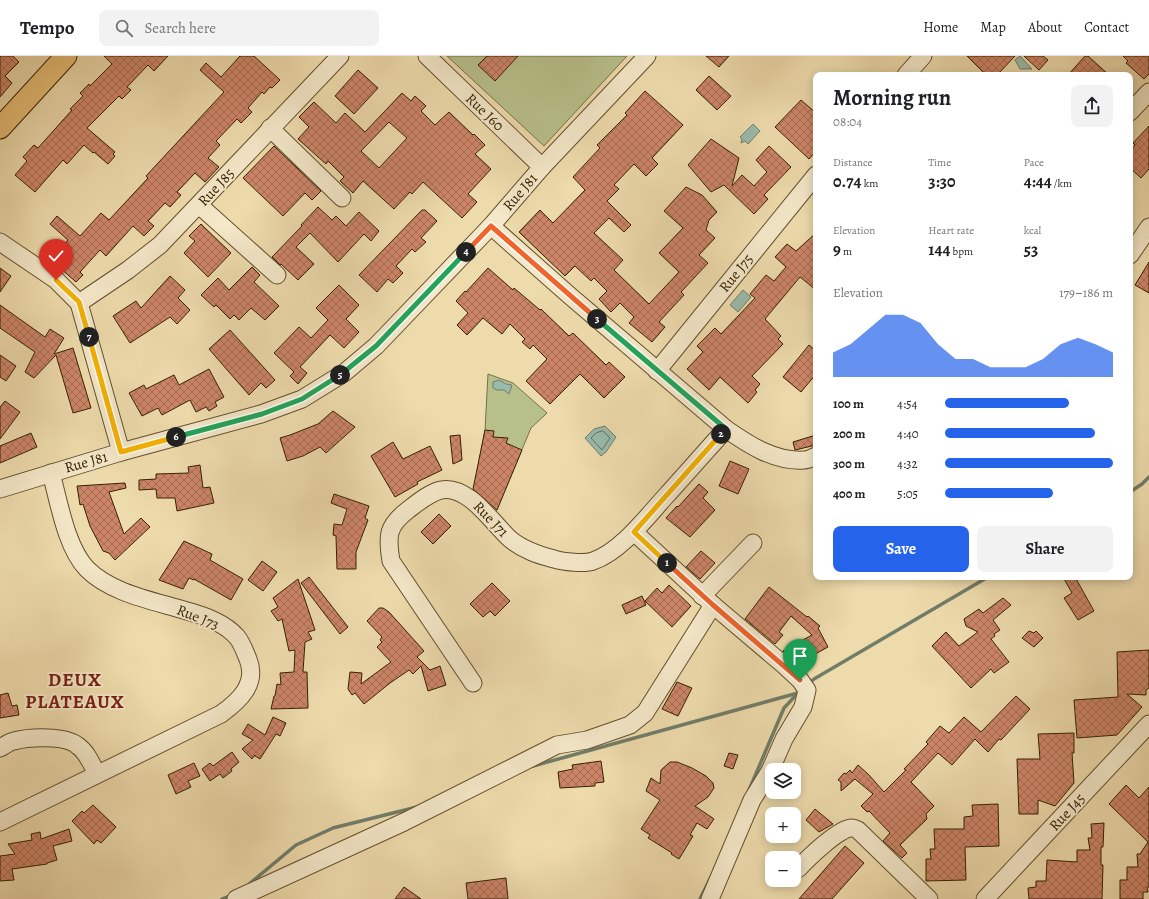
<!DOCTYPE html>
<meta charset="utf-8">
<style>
body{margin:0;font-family:Alegreya,serif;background:#f2f2f2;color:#202124;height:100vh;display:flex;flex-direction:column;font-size:15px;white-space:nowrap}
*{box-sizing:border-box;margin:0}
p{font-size:13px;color:#757577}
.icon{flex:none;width:22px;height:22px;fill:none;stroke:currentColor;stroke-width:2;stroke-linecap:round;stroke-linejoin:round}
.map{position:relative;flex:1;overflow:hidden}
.drawer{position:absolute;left:813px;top:16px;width:320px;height:508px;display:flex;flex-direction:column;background:#fff;border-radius:8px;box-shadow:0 2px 10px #0003}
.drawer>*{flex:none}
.buttons{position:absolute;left:765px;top:707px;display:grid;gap:8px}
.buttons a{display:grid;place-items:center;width:36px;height:36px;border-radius:8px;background:#fff;box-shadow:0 2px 10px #0003;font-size:20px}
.pin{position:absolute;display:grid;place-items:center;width:34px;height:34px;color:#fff;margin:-41px -17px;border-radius:50% 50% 50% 0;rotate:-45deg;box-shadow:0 0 4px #0007}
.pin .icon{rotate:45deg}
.km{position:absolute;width:20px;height:20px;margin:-10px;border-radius:50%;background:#222;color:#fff;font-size:11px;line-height:20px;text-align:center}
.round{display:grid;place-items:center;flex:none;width:42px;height:42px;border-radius:8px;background:#f2f2f2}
.head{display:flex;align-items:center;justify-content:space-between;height:68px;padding:0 20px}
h1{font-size:22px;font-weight:700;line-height:30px}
.stats{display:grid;grid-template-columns:repeat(3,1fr);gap:6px;height:68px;padding:4px 20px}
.stats div{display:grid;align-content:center}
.stats b{font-size:17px;font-weight:700}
.stats small{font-size:11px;font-weight:400}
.stats p{font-size:11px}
.chart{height:112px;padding:8px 20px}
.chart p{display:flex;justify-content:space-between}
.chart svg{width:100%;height:72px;margin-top:4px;fill:#2563eb;opacity:.7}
.primary-button{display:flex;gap:8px;margin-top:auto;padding:8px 20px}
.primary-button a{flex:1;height:46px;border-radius:8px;background:#2563eb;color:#fff;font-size:16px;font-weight:700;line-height:46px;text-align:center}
.primary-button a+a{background:#f2f2f2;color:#202124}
ul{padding:0 20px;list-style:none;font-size:13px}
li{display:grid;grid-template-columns:64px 48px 1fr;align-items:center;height:30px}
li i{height:10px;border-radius:5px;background:#2563eb}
header{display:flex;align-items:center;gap:24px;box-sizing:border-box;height:56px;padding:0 20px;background:#fff;border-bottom:1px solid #e0e0e0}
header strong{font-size:19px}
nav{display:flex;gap:22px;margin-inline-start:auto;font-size:14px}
.search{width:280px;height:36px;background:#f2f2f2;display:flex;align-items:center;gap:10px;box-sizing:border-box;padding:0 14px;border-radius:8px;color:#757577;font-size:15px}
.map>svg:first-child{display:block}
</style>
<header>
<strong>Tempo</strong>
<div class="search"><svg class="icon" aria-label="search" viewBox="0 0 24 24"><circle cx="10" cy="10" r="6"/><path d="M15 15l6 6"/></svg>Search here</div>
<nav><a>Home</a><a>Map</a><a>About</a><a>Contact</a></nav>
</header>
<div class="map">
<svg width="1149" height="843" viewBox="0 0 1149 843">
<defs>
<pattern id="building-cross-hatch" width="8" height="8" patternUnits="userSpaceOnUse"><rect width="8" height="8" fill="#cd8568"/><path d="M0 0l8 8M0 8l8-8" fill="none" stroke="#a76c53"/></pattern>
</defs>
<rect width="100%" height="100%" fill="#eedbac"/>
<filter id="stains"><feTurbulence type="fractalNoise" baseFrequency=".005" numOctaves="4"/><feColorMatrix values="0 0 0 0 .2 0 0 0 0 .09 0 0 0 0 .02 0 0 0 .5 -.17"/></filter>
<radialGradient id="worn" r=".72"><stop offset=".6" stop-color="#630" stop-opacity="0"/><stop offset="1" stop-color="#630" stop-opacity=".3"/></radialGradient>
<g fill="#b8c08a" stroke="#767046">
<path d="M447 0H627L544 90Z"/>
<path d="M488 318 513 327 547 357 531 372 494 460 473 437 485 374Z"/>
</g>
<g fill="#99bbad" stroke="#717d69">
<path d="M1020 0 1032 13H1020L1015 4Z"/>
<path d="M753 68 760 75 748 88 745 85 741 87 742 83 740 81Z"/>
<path d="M743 234 751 241 738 256 730 249Z"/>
<path d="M499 324 506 328 512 329 509 338 504 334H497L493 332V326Z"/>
<path d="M605 370 616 381 606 396 601 400 585 382 594 373Z"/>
</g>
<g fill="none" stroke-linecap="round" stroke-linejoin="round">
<path stroke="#666e58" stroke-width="1" d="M603 375 610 382 602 394 591 382 596 377Z"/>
<g stroke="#717d69" stroke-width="3.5">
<path d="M1130 436 1142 428 1149 421"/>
<path d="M808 628 814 623 988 521"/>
<path d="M533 710 798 637"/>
<path d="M749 734 784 652 798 637"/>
<path d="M248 829 296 789 333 772 417 751"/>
<path d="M222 843 232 839"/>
<path d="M700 843 711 821"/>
</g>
</g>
<g fill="url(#building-cross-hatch)" stroke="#342002" fill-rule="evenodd">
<path d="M0 0H13L19 6 5 20 12 27 0 41Z"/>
<path d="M104 0H168L154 15 148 9 127 31 131 34 122 43 119 40 87 72 115 96 113 98 115 100 108 108 94 96 93 97 84 89 67 108 63 104 35 136 15 119 27 105 23 101 34 89 38 92 72 54 70 53 83 40 80 37 89 28 90 30 112 8Z"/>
<path d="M240 0H254L280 24 272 32 270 31 264 38 262 36 248 52 252 56 241 67 237 63 216 85 220 89 208 102 219 111 205 126 195 117 177 136 181 139 170 151 165 147 148 165 154 170 144 180 133 170 106 200 100 194 80 216 83 219 76 226 51 204 68 184 50 168 57 160 80 180 101 157 109 164 148 122 146 120 224 36 200 14 206 7 221 21Z"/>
<path d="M487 0H518L495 25 478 9Z"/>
<path d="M706 0H729L719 11Z"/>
<path d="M967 0H1015L997 19H986Z"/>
<path d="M1024 0H1043L1048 4 1039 14Z"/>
<path d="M1085 0H1088L1109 19H1068Z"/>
<path d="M1123 0H1149V18L1144 23 1126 7 1128 5Z"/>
<path d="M358 14 378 32 354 58 335 40Z"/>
<path d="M709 20 731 40 717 54 696 34Z"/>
<path d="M645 35 683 69 652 102 658 108 646 120 634 108 614 129 619 133 607 145 631 169 624 176 609 162 594 177 623 204 614 214 649 248 679 216 659 197 683 172 664 155 686 131 702 139 717 156 709 164 706 174 715 182 699 199 708 207 681 236 684 239 659 266 665 271 652 286 629 267 634 261 620 247 611 256 599 243 607 235 594 222 591 225 575 210 565 220 519 176 540 154 553 167 585 134 573 121 600 92 597 89 627 59 625 57Z"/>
<path d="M402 37 411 45 415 40 426 50 421 55 435 69 449 56 473 79 474 78 485 89 475 98 491 113 468 138 477 146 462 162 423 126 412 138 410 136 394 153 363 125 353 137 340 125 344 121 328 105 326 108 298 83 309 71 299 61 314 46 336 67 345 57 365 76ZM389 66 407 82 379 112 361 95Z"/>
<path d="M801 44 816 57V95L809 103 775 71Z"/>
<path d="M1149 70V113L1141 122 1130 112V95L1135 89 1133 87Z"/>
<path d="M711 83 739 102 732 130 742 119 754 130 767 116 756 104 769 90 791 111 764 139 768 143 754 158 724 129 711 136 688 109Z"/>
<path d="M274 90 321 135 312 144 305 137 283 160 243 122Z"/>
<path d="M318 151 332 164 336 160 346 170 359 156 379 175 371 185 364 178 338 206 310 177 296 191 314 208 298 224 281 208 280 209 272 201 302 170 301 169Z"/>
<path d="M422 154H425L437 165 421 182 426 186 415 196 412 193 396 210 403 217 393 227 388 223 377 236 359 219Z"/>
<path d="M201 168 231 197 208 221 184 197 195 185 189 180Z"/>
<path d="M816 177V234L800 221 765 263 781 280 778 283 783 288 752 320 760 328 755 334 757 336 748 347 720 321 709 334 687 313 703 296 697 290 715 272 721 278 755 242 750 238 766 219 774 225 786 211 775 201 787 188 796 195Z"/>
<path d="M1149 206V237L1135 229Z"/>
<path d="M252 211 260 219 254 226 279 250 265 264 251 252 239 264 234 259 230 263 216 249 214 251 201 239 218 222 229 234Z"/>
<path d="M0 212 11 220 0 236Z"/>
<path d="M488 212 513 234 514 232 540 254 541 253 569 280 573 277 606 309 609 306 625 321 604 342 580 318 550 348 526 325 547 303 533 289 530 293 522 286 525 283 510 268 502 278 483 262 467 279 457 269 468 257 456 245 465 235 466 236Z"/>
<path d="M170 220 185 234 178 242 190 254 177 268 170 261 130 287 113 260 136 245 141 252Z"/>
<path d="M339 229 359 249 346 263 359 276 344 292 330 279 300 311 307 317 298 328 290 320 294 316 274 297 299 271 311 282 328 264 316 252Z"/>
<path d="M0 249 45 281 50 273 64 282 54 298 73 292 91 352 73 357 56 299 34 322 25 316 35 296 0 272Z"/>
<path d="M230 274 275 324 266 332 261 327 249 339 209 293Z"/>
<path d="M809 289 816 295V318L801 336 783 321Z"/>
<path d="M0 299 16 310 6 325 0 321Z"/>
<path d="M209 313 224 341 215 346 217 350 209 355 206 351 196 356 190 344 162 359 158 352 142 360 129 337 144 329 146 333 174 319 179 329Z"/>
<path d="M5 345 20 356 0 383V351Z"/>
<path d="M333 355 355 371 326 397 320 391 303 400 287 405 280 382 290 379 318 368Z"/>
<path d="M485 374 494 375 493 381 508 382 506 387 522 394 497 454 473 433Z"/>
<path d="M31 377 37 391 0 407V390Z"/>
<path d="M460 379 462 404 453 408 450 380Z"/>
<path d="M816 379V389L795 394 793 386Z"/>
<path d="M393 386 403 403 430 390 442 414 417 426 418 428 395 441 371 400Z"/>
<path d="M730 405 749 413 738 438 719 430Z"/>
<path d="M200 409 203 432 210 431 214 447 177 455 175 442H157L156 433 139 434V424L156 423V418L189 417 188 411Z"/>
<path d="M125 427 126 432 109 436 124 478 141 462 150 471 115 504 109 497 103 495 90 470 83 448 80 449 77 430Z"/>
<path d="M699 428 708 436 703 442 715 454 690 481 666 462 677 450 678 451Z"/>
<path d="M334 438 369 450 365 462 368 464 356 496V513H337L336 480 333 479 334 468 342 469 347 453 331 447Z"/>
<path d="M439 458 451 470 433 488 421 476Z"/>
<path d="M184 485 212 498 210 504 243 523 231 544 194 523V524L189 522 183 533 159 524Z"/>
<path d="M701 495 715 507 700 523 686 511Z"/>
<path d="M262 505 277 516 263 535 248 524Z"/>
<path d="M309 521 348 571 340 578 301 527Z"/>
<path d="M1063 521H1075L1094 555 1078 564 1064 542 1072 537Z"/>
<path d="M298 523 315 574 308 576 312 583 305 586 303 616H307L308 652 271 653 274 640H275L277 628 281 629 280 617 294 616 295 594 289 595 282 563 278 565 271 555 278 551 273 542Z"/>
<path d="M492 527 510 545 495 560 490 555 483 561 470 548Z"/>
<path d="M669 529 691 550 672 571 645 545 657 532 662 537Z"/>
<path d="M769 531 807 561 808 560 820 570 818 572 828 591 797 608 783 595 812 579 791 560 779 576 783 579 775 588 745 563Z"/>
<path d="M642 540 646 549 626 558 622 549Z"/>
<path d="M1003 542 1011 549 993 564 1000 574 994 578 995 580 991 583 1009 606 994 617 991 613 971 632 932 590 946 576 959 590 978 576 966 570 964 563 979 553 983 557Z"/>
<path d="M379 552H383L389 556 424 595 417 601 430 614 440 610 446 629 428 635 421 610 413 618 409 614 390 627 364 648 355 637 352 639 348 633 350 616 362 617 361 628 391 606 377 591 382 586 380 584 382 581 367 565Z"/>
<path d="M1029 575 1034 577 1036 575 1043 582 1034 591 1022 582Z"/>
<path d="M1149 594V632L1146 634V639L1127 638 1142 651 1117 679 1077 682 1074 644 1118 641 1117 596Z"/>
<path d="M677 626 692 632 678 660 662 653Z"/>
<path d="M8 637 12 650 17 649 19 659 0 662V639Z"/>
<path d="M1016 640 1030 653 1001 684 999 683 988 696 975 683 952 709 938 697 911 726 934 750 926 758 927 763 900 789 907 797 902 802 883 785 890 777 869 755 867 756 861 750 873 738 855 723 841 735V726L838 724 844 717 846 718 850 714 852 717 858 709 869 719 884 736 906 714 904 713 928 688 926 686 940 670 949 677 964 661 981 676Z"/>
<path d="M273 661 286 667 280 680 276 678 260 703 255 700V699L252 703 242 693 253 684 242 678 248 668 265 679Z"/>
<path d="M1074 677V697H1072L1074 727 1055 750 1038 744V758H1019L1017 703H1040L1038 678Z"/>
<path d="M232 696 239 706 231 713 232 715 223 722 220 718 210 725 202 713 210 707 213 710Z"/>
<path d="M729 697 738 699 733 713 724 710Z"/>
<path d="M601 705 604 726 595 727V730L560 732 558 716 573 713 572 709Z"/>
<path d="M670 706H677L692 712 706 720 713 727 714 732 708 741 695 750 714 763 707 773 697 767 690 779 693 780 679 803 671 798 672 797 648 782 650 779 641 773 660 744 646 735 651 722 660 728 661 714Z"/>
<path d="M194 707 200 720 188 725 191 731 176 738 168 719Z"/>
<path d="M1126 729 1139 742 1149 731V831H1147L1148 836H1143V843H1120V824H1127V811H1138L1137 798H1140L1148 786 1109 748Z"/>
<path d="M998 748 999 790 965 791 966 824 926 825V803H931L930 793H935L934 773H964V761L973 760 972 749Z"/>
<path d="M93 749 116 771 101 787 97 784 94 788 72 765 82 755 84 757Z"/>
<path d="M815 753 833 768 819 776 806 764Z"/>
<path d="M1104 767 1103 791H1101V809H1103L1102 843H1029L1028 832 1036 831V825H1046L1047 804 1077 806V794H1090L1088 782H1092L1091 768Z"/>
<path d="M69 773 72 785 53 790 57 804 47 807V808L12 813 14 824 0 825V800L15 798 8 788 32 784 31 778 40 776 41 783Z"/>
<path d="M845 790 864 807 832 843H799Z"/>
<path d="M506 822 508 843H468L466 827Z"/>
<path d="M404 831 421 843H395Z"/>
</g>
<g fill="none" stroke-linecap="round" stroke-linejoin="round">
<defs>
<g id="minor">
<path d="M427 0 542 111"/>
<path d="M906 19 923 0"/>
<path d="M1130 56 1149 36"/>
<path d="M270 72 342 142"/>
<path d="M199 149 277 219"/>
<path d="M491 170 569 239 726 373C749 389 775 406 804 404 808 404 812 402 816 400"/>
<path d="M0 186 56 224 79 247 121 396"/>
<path d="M1130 199 1149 171"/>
<path d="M79 247 128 214 160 189 340 0"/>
<path d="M657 315 816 119"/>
<path d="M0 433 121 396 261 358 302 343 344 317 376 290 491 170 542 111 647 0"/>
<path d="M634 476 713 549 785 610 800 624 807 634 803 651 784 683 770 715 752 744 710 843"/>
<path d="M702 540 753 487"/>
<path d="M473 627 391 505C387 480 387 470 408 454 417 447 429 437 441 434 468 428 493 468 510 483 523 494 539 499 554 503 563 506 585 508 593 505 620 496 646 462 665 441 685 419 705 396 726 373"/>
<path d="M0 692C4 690 9 686 14 685 29 681 66 679 78 690 87 696 92 709 97 718"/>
<path d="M0 766 221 658C239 645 258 628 248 603 245 596 242 587 237 581 225 567 205 560 187 555 155 545 112 538 87 513 66 491 59 446 51 417"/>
<path d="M798 813C807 803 840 771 852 772 854 772 856 773 858 774L929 843"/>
<path d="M236 843 404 766 557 689 587 684 630 669 645 657 713 549"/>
<path d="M985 843 1149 668"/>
</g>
<path id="major" d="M0 72 66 0"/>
</defs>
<use href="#minor" stroke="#624f2c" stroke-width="19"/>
<use href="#major" stroke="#342002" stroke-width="23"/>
<use href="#minor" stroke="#f4e8c9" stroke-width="17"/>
<use href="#major" stroke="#e7be76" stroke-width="21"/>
</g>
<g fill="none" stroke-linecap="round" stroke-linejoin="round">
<defs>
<path id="split-1" d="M667 507 713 549 800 624"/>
<path id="split-2" d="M667 507 634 476 721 378"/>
<path id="split-3" d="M597 263 726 373 721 378"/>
<path id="split-4" d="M466 196 491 170 597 263"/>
<path id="split-5" d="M340 319 376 290 466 196"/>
<path id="split-6" d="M176 381 262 358 302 343 340 319"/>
<path id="split-7" d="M89 281 121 396 176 381"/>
<path id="split-8" d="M56 224 79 246 89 281"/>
</defs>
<use href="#split-1" stroke="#fff" stroke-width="8"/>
<use href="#split-2" stroke="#fff" stroke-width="8"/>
<use href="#split-3" stroke="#fff" stroke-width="8"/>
<use href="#split-4" stroke="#fff" stroke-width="8"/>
<use href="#split-5" stroke="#fff" stroke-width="8"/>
<use href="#split-6" stroke="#fff" stroke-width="8"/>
<use href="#split-7" stroke="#fff" stroke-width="8"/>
<use href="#split-8" stroke="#fff" stroke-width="8"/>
<use href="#split-1" stroke="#f0652b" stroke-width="5"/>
<use href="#split-2" stroke="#f5b400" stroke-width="5"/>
<use href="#split-3" stroke="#22a559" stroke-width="5"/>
<use href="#split-4" stroke="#f0652b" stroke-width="5"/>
<use href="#split-5" stroke="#22a559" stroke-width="5"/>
<use href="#split-6" stroke="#22a559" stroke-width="5"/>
<use href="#split-7" stroke="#f5b400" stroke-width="5"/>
<use href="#split-8" stroke="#f5b400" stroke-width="5"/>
</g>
<g text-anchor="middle" stroke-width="4" stroke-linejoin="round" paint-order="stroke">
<g font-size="15" fill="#342002" stroke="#f4e8c9">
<text transform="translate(485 56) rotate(44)" y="5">Rue J60</text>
<text transform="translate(216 131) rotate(-47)" y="5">Rue J85</text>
<text transform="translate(520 136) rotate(-49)" y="5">Rue J81</text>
<text transform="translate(736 217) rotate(-51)" y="5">Rue J75</text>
<text transform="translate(86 406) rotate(-16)" y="5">Rue J81</text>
<text transform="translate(491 463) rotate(46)" y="5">Rue J71</text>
<text transform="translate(198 561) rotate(22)" y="5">Rue J73</text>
<text transform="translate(1067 756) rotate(-47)" y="5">Rue J45</text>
</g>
<g font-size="19" font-weight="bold" letter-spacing="1" fill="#7a1f14" stroke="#f4e8c9">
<text x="75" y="630">DEUX<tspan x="75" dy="22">PLATEAUX</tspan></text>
</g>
</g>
<rect width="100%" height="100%" filter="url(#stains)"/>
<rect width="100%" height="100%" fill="url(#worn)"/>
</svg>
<div class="buttons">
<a><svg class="icon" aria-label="layers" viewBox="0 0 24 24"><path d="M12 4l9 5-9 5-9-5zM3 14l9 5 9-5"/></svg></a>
<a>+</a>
<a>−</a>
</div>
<div class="pin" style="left:800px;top:624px;background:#1e9e55"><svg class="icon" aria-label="arrive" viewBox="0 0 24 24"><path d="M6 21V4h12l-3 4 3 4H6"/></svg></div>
<div class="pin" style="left:56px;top:224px;background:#d93025"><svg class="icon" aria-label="check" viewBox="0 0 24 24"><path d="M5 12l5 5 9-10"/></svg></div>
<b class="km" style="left:667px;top:507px">1</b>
<b class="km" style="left:721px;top:378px">2</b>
<b class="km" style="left:597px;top:263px">3</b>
<b class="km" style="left:466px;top:196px">4</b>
<b class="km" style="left:340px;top:319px">5</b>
<b class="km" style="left:176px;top:381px">6</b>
<b class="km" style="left:89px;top:281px">7</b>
<section class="drawer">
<div class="head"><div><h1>Morning run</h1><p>08:04</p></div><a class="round"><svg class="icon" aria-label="share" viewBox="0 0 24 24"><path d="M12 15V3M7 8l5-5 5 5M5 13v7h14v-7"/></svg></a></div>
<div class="stats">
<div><p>Distance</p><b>0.74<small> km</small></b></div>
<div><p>Time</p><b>3:30</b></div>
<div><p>Pace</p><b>4:44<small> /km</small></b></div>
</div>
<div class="stats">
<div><p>Elevation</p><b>9<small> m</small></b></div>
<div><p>Heart rate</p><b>144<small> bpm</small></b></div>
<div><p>kcal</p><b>53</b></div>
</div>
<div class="chart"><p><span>Elevation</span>179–186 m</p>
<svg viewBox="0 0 160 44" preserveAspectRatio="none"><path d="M0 44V29L10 24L20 15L30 6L40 6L50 11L60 24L70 33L80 33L90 38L100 38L110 38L120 33L130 24L140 20L150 24L160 29V44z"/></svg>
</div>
<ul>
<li><b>100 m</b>4:54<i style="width:74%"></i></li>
<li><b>200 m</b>4:40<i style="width:89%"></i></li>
<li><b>300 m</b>4:32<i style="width:100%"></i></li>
<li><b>400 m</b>5:05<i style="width:64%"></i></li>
</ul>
<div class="primary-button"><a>Save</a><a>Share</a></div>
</section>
</div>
